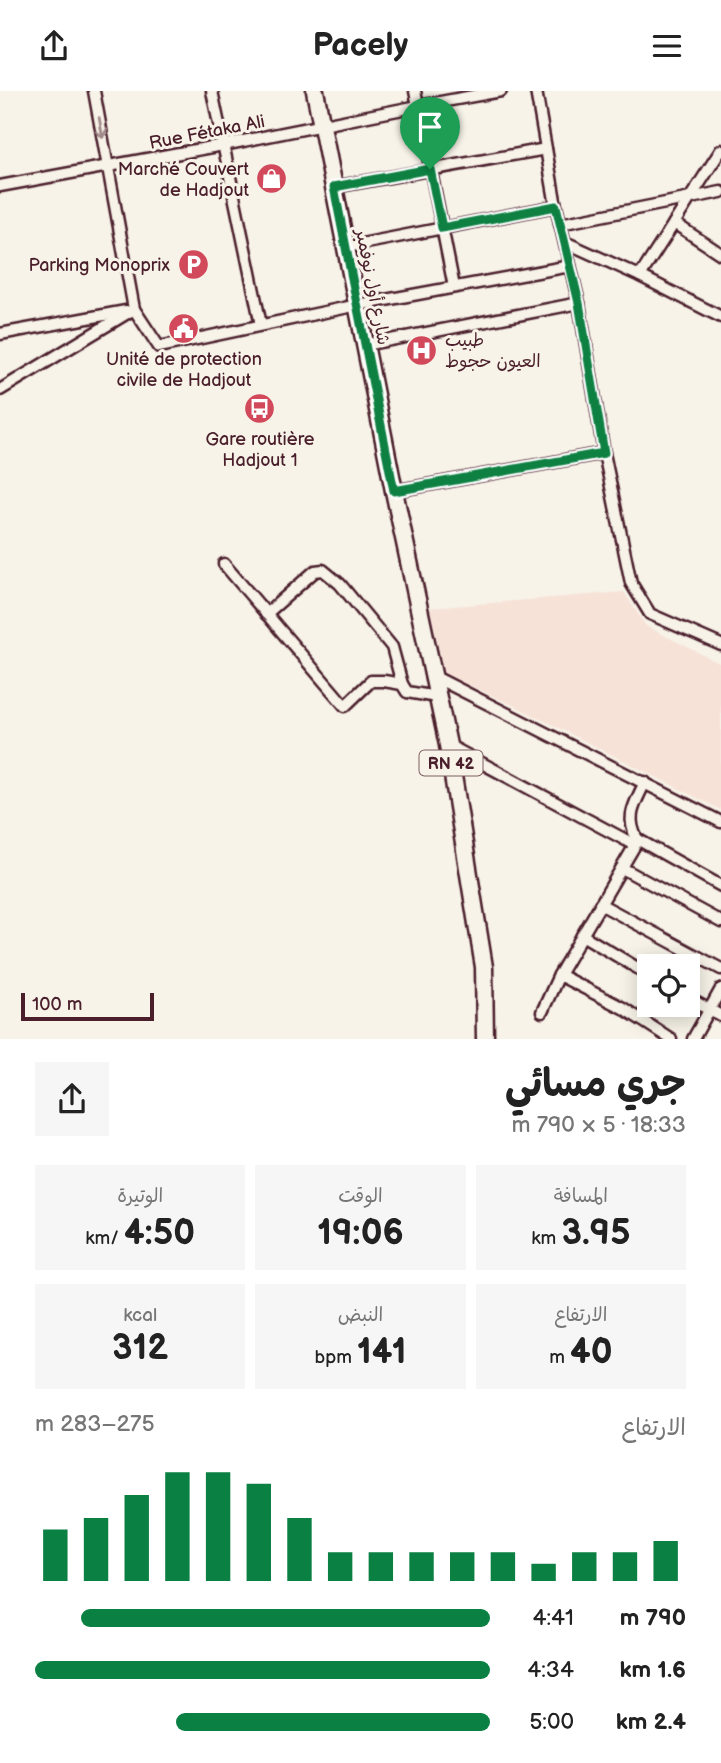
<!DOCTYPE html>
<html lang="ar">
<meta charset="utf-8">
<style>
body{margin:0;font-family:"Balsamiq Sans","Playpen Sans Arabic",sans-serif;background:#f6f6f6;color:#222;direction:rtl;height:100vh;display:flex;flex-direction:column;font-size:26px;white-space:nowrap}
*{box-sizing:border-box;margin:0}
p{font-size:23px;color:#767676}
.icon{flex:none;width:38px;height:38px;fill:none;stroke:currentColor;stroke-width:2;stroke-linecap:round;stroke-linejoin:round}
.map{position:relative;height:948px;overflow:hidden;direction:ltr}
.sheet{display:flex;flex-direction:column;background:#fff;flex:1}
.sheet>*{flex:none}
.fabs{position:absolute;left:637px;top:863px;display:grid;gap:14px}
.fabs a{display:grid;place-items:center;width:63px;height:63px;border-radius:0px;background:#fff;box-shadow:0 4px 18px #0003;font-size:35px}
.scale{position:absolute;left:21px;bottom:18px;width:133px;box-sizing:border-box;padding-left:7px;border:4px solid #4a1f2b;border-top:0;font-size:19px;line-height:24px;white-space:nowrap;color:#4a1f2b;-webkit-text-stroke:5px #f7f3e8;paint-order:stroke}
.pin{position:absolute;display:grid;place-items:center;width:60px;height:60px;color:#fff;margin:-72px -30px;border-radius:50% 50% 50% 0;rotate:-45deg;box-shadow:0 0 7px #0007}
.pin .icon{rotate:45deg}
.round{display:grid;place-items:center;flex:none;width:74px;height:74px;border-radius:0px;background:#f6f6f6}
.head{display:flex;align-items:center;justify-content:space-between;height:119px;padding:0 35px}
h1{font-size:38px;font-weight:700;line-height:52px}
.metrics{display:grid;grid-template-columns:repeat(3,1fr);gap:10px;height:119px;padding:7px 35px}
.metrics div{display:grid;align-content:center;border-radius:0px;background:#f6f6f6;text-align:center}
.metrics b{font-size:35px;font-weight:700}
.metrics small{font-size:19px;font-weight:400}
.metrics p{font-size:19px}
.chart{height:196px;padding:14px 35px}
.chart p{display:flex;justify-content:space-between}
.chart svg{width:100%;height:126px;margin-top:7px;stroke:#0b8043;stroke-width:6}
ul{padding:0 35px;list-style:none;font-size:23px}
li{display:grid;grid-template-columns:112px 84px 1fr;align-items:center;height:52px}
li i{height:18px;border-radius:9px;background:#0b8043}
header{display:flex;justify-content:space-between;align-items:center;height:91px;padding:0 35px;background:#fff;font-size:32px;font-weight:700}
.map>svg:first-child{display:block}
</style>
<header><svg class="icon" aria-label="menu" viewBox="0 0 24 24"><path d="M4 6h16M4 12h16M4 18h16"/></svg>Pacely<svg class="icon" aria-label="share" viewBox="0 0 24 24"><path d="M12 15V3M7 8l5-5 5 5M5 13v7h14v-7"/></svg></header>
<div class="map">
<svg width="721" height="948" viewBox="0 0 721 948">
<rect width="100%" height="100%" fill="#f7f3e8"/>
<filter id="ink" filterUnits="userSpaceOnUse"><feTurbulence type="fractalNoise" baseFrequency=".0143" numOctaves="2"/><feDisplacementMap in="SourceGraphic" scale="14" xChannelSelector="R" yChannelSelector="G"/><feConvolveMatrix kernelMatrix="1 2 1 2 8 2 1 2 1" color-interpolation-filters="sRGB"/></filter>
<g filter="url(#ink)">
<path fill="#f7e2d8" d="M624 501 646 535 721 573V719L517 616 444 583 430 517Z"/>
<g fill="none" stroke-linecap="round" stroke-linejoin="round">
<defs>
<g id="street">
<path d="M94 0 134 218 159 256 358 214 570 175"/>
<path d="M212 0 261 234"/>
<path d="M415 0 454 196"/>
<path d="M536 0 556 115 579 212 604 362 631 492 650 523 721 554"/>
<path d="M0 95 223 54 418 15 501 0"/>
<path d="M334 96 546 58"/>
<path d="M674 132 721 163"/>
<path d="M560 133 721 101"/>
<path d="M565 151 640 185 721 226"/>
<path d="M346 156 556 115"/>
<path d="M640 185 721 59"/>
<path d="M0 243 126 220"/>
<path d="M365 254 579 212"/>
<path d="M0 299 134 218"/>
<path d="M394 400 604 362"/>
<path d="M224 473 345 615 371 590H384L402 593"/>
<path d="M266 523 315 480 323 479 340 493 392 556 402 593 407 601 437 606"/>
<path d="M433 585 721 731"/>
<path d="M448 654 635 754"/>
<path d="M637 748 721 795"/>
<path d="M622 777 721 831"/>
<path d="M600 813 721 878"/>
<path d="M582 844 649 884"/>
<path d="M559 884 623 917 671 948"/>
<path d="M688 907 721 925"/>
<path d="M542 921 559 884 635 754 637 748C625 725 635 713 645 691"/>
<path d="M693 948 721 898"/>
</g>
<path id="primary" d="M315 0 394 400 448 654 484 876 485 948"/>
</defs>
<use href="#street" stroke="#4a1f2b" stroke-width="15"/>
<use href="#primary" stroke="#4a1f2b" stroke-width="21"/>
<use href="#street" stroke="#f7f3e8" stroke-width="10"/>
<use href="#primary" stroke="#f7f3e8" stroke-width="16"/>
</g>
<defs><path id="oneway-shaft" d="M-6 0H5M1.5-3L5.5 0L1.5 3" fill="none" stroke-width="1.6" stroke-linecap="round" stroke-linejoin="round" transform="scale(1.75)"/></defs>
<use stroke="#a0898a" href="#oneway-shaft" transform="translate(101 37) rotate(80)"/>
</g>
<g fill="none" stroke-linecap="round" stroke-linejoin="round" filter="url(#ink)">
<defs>
<path id="route" d="M430 78 442 137 556 115 579 212 604 362 394 400 334 96Z"/>
</defs>
<use href="#route" stroke="#fff" stroke-width="14"/>
<use href="#route" stroke="#0b8043" stroke-width="9"/>
</g>
<defs>
<symbol id="shop-disc" viewBox="-11 -11 22 22"><circle r="9.5" fill="#d1495b" stroke="#f7f3e8"/><path d="M-5-2.5h2.3a2.7 3.5 0 0 1 5.4 0H5L5.5 6h-11ZM-1.5-2.5h3a1.5 2.3 0 0 0-3 0Z" fill="#fff"/></symbol>
<symbol id="parking-disc" viewBox="-11 -11 22 22"><circle r="9.5" fill="#d1495b" stroke="#f7f3e8"/><path d="M-3.5-5.5H1a3.5 3.5 0 0 1 0 7H-1V5.5H-3.5ZM-1-3.4V-.6H.8a1.4 1.4 0 0 0 0-2.8Z" fill="#fff"/></symbol>
<symbol id="civic-disc" viewBox="-11 -11 22 22"><circle r="9.5" fill="#d1495b" stroke="#f7f3e8"/><path d="M-.6-6.5H3V-4.5H.6V-3L4-1V1h2V6H-6V1h2V-1L-.6-3ZM-1.2 2.5V6h2.4V2.5Z" fill="#fff"/></symbol>
<symbol id="hospital-disc" viewBox="-11 -11 22 22"><circle r="9.5" fill="#d1495b" stroke="#f7f3e8"/><path d="M-5-5h3v3.5h4V-5h3V5h-3V1.5h-4V5h-3Z" fill="#fff"/></symbol>
<symbol id="bus-disc" viewBox="-11 -11 22 22"><circle r="9.5" fill="#d1495b" stroke="#f7f3e8"/><path d="M-5-6H5V4H4V6H2V4H-2V6H-4V4H-5ZM-3.5-4V0h7V-4ZM-3.5 1.2v1.5H-2V1.2ZM2 1.2v1.5H3.5V1.2Z" fill="#fff"/></symbol>
</defs>
<g fill-rule="evenodd">
<use href="#shop-disc" x="254" y="70" width="35" height="35"/>
<use href="#parking-disc" x="176" y="156" width="35" height="35"/>
<use href="#civic-disc" x="166" y="220" width="35" height="35"/>
<use href="#hospital-disc" x="404" y="242" width="35" height="35"/>
<use href="#bus-disc" x="242" y="300" width="35" height="35"/>
</g>
<g text-anchor="middle" stroke-width="6" stroke-linejoin="round" paint-order="stroke">
<rect fill="#f7f3e8" stroke="#7e5f64" stroke-width="2" x="419.5" y="659.5" width="63" height="25" rx="5"/>
<g font-size="16" font-weight="bold" fill="#4a1f2b">
<text x="451" y="678">RN 42</text>
</g>
<g font-size="18" fill="#4a1f2b" stroke="#f7f3e8">
<text transform="translate(207 41) rotate(-11)" y="6">Rue Fétaka Ali</text>
<text transform="translate(373 196) rotate(79)" y="6">شارع أول نوفمبر</text>
</g>
<g font-size="18" fill="#4a1f2b" stroke="#f7f3e8" text-anchor="end">
<text x="249" y="84">Marché Couvert<tspan x="249" dy="21">de Hadjout</tspan></text>
<text x="170" y="180">Parking Monoprix</text>
<text x="445" y="255" text-anchor="start">طبيب<tspan x="445" dy="21">العيون حجوط</tspan></text>
<text x="184" y="274" text-anchor="middle">Unité de protection<tspan x="184" dy="21">civile de Hadjout</tspan></text>
<text x="260" y="354" text-anchor="middle">Gare routière<tspan x="260" dy="21">Hadjout 1</tspan></text>
</g>
</g>
</svg>
<div class="fabs">
<a><svg class="icon" aria-label="locate" viewBox="0 0 24 24"><circle cx="12" cy="12" r="6"/><path d="M12 2v4M12 18v4M2 12h4M18 12h4"/></svg></a>
</div>
<div class="scale">100 m</div>
<div class="pin" style="left:430px;top:78px;background:#1e9e55"><svg class="icon" aria-label="arrive" viewBox="0 0 24 24"><path d="M6 21V4h12l-3 4 3 4H6"/></svg></div>
</div>
<section class="sheet">
<div class="head"><div><h1>جري مسائي</h1><p>18:33 · 5 × 790 m</p></div><a class="round"><svg class="icon" aria-label="share" viewBox="0 0 24 24"><path d="M12 15V3M7 8l5-5 5 5M5 13v7h14v-7"/></svg></a></div>
<div class="metrics">
<div><p>المسافة</p><b>3.95<small> km</small></b></div>
<div><p>الوقت</p><b>19:06</b></div>
<div><p>الوتيرة</p><b>4:50<small> /km</small></b></div>
</div>
<div class="metrics">
<div><p>الارتفاع</p><b>40<small> m</small></b></div>
<div><p>النبض</p><b>141<small> bpm</small></b></div>
<div><p>kcal</p><b>312</b></div>
</div>
<div class="chart"><p><span>الارتفاع</span>275–283 m</p>
<svg viewBox="0 0 160 44" preserveAspectRatio="none"><path d="M5 44V26M15 44V22M25 44V14M35 44V6M45 44V6M55 44V10M65 44V22M75 44V34M85 44V34M95 44V34M105 44V34M115 44V34M125 44V38M135 44V34M145 44V34M155 44V30"/></svg>
</div>
<ul>
<li><b>790 m</b>4:41<i style="width:90%"></i></li>
<li><b>1.6 km</b>4:34<i style="width:100%"></i></li>
<li><b>2.4 km</b>5:00<i style="width:69%"></i></li>
</ul>
</section>
